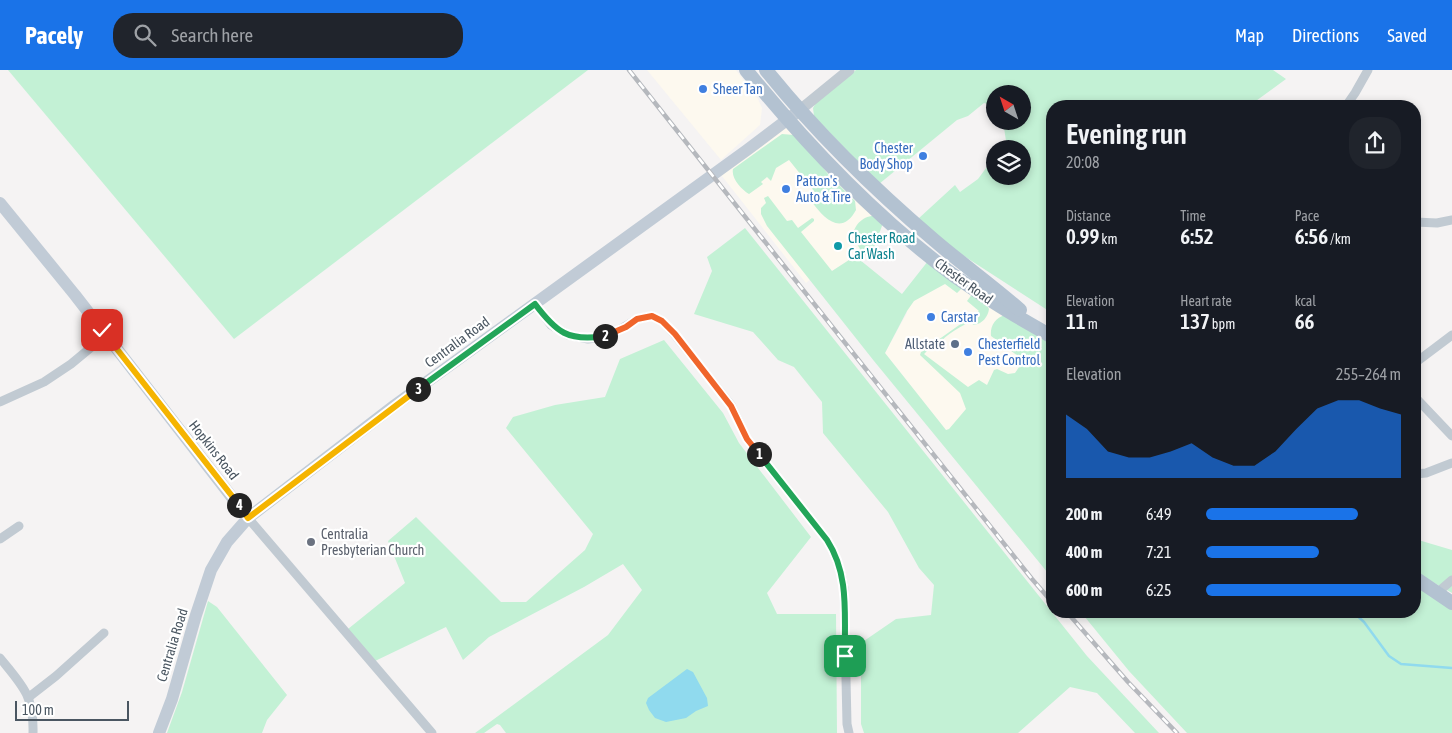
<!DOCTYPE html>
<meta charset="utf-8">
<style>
body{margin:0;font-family:"Asap Condensed",sans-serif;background:#20242c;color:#f1f3f6;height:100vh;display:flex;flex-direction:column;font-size:19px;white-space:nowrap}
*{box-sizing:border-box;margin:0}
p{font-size:16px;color:#9ea1a6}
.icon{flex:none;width:28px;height:28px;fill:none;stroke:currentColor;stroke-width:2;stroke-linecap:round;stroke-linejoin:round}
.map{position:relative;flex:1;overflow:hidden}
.details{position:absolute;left:1046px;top:30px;width:375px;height:518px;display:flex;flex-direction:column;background:#171b24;border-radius:20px;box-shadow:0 2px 8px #0003}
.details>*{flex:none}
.needle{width:32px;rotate:321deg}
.fabs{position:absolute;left:986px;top:15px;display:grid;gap:10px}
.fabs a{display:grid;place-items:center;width:45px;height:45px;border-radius:50%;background:#171b24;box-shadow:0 2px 8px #0003;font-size:25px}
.scale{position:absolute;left:15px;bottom:12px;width:114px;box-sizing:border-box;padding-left:5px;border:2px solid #4a5661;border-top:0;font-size:14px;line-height:18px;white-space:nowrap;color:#4a5661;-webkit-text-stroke:4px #fff;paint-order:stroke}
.pin{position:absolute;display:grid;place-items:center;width:42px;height:42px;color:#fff;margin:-21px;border-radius:10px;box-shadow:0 2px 8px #0006}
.km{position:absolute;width:25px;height:25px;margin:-12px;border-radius:50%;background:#222;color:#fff;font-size:14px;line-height:25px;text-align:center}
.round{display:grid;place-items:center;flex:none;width:52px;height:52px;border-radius:20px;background:#20242c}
.headline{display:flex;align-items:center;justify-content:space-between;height:85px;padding:0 20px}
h1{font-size:28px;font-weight:600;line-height:38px}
.stats{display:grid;grid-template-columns:repeat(3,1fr);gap:8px;height:85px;padding:5px 20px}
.stats div{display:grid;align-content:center}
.stats b{font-size:21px;font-weight:600}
.stats small{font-size:14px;font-weight:400}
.stats p{font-size:14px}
.chart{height:140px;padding:10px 20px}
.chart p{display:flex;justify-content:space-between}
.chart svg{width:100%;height:90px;margin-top:5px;fill:#1a73e8;opacity:.7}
ul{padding:0 20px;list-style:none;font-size:16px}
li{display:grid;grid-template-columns:80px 60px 1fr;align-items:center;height:38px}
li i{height:12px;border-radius:6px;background:#1a73e8}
header{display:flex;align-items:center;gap:30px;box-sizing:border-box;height:70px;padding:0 25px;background:#1a73e8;color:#fff}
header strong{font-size:24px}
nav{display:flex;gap:28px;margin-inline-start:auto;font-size:18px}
.search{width:350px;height:45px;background:#20242c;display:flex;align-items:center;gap:12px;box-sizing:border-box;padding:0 18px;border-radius:20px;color:#9ea1a6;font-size:19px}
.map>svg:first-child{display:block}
</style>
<header>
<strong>Pacely</strong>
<div class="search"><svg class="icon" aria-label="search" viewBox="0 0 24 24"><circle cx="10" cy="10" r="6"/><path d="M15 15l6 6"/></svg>Search here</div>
<nav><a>Map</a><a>Directions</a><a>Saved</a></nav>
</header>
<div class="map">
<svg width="1452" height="663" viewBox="0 0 1452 663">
<rect width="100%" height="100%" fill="#f5f3f3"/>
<g fill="#fdf9ef">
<path d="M647 0H736L758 29 762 38 760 55 721 90Z"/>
<path d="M789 50 882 154 874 178 849 190 832 201 818 203 806 213 718 101Z"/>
<path d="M945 198 1042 261 1013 306 981 322 949 360H946L885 283 907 243 906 234Z"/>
</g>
<g fill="#c3f1d5">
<path d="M8 0H588L234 269Z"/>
<path d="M856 0H1273L1286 9 1249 36H1052V243L947 175 918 149 955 115 960 122 978 109 995 86V106H1022V79H1000L1006 71 1003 51H1022V24H995V41L991 35 984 33 968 46 957 50 879 114 814 46 813 38 817 31Z"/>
<path d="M782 64 794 65 803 72 828 104 855 131 856 140C842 166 824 149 812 132L818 126 789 90 776 98 771 111 767 107 761 112 763 114 749 124C741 119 731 108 733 99Z"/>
<path d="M768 126 787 151 792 150 798 158 812 148 814 149V151L801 162 832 201 849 190 860 179 853 167C853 156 863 145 875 146L883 153 874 178 860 190 902 224 928 191 962 218 957 223 945 214 914 231 907 241 885 283 946 360 949 359 966 339 960 323 920 285 921 282 979 241 967 231 973 223 985 232 989 239C988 247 982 254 974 255L969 252C957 259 941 267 935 280L929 279 924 284 968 317 979 310 987 315 994 300 997 299 1008 304 1015 303 1022 293 1018 286 991 266C990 256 995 248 1005 245L1052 272V508L874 291 767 156 761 144V138L766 133 764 128Z"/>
<path d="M745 158 1087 586 1159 663H1135L1097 623 1070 617 1018 663H864L861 654V573L896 549 931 545 934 515 919 498 888 442 823 363 822 332 794 297 778 290 753 262 694 244 712 201 707 187Z"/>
<path d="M664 270 723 343 739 373 811 467 767 523 777 544H836L837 663H506L500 655 497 654 484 663H475L608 565 642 520 623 494 584 517 489 567 463 590 446 557 375 591 348 559 405 513 388 471 416 447 501 532H526L585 480 593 464 506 358 513 347 555 335 605 327 620 289Z"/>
<path d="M1415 469 1452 480V523L1415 502Z"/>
<path d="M1415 515 1452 540V663H1187L1129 601 1080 541H1415Z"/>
<path d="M208 531 217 537 287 625 267 650 262 663H167L182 622Z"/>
</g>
<path fill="#90daee" d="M687 599 693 602 707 628 708 636 696 641 686 648 666 652 655 648 649 640 646 633 648 628Z"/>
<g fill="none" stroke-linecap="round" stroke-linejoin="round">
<path stroke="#90daee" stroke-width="2.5" d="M1352 541 1364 552 1389 586 1401 594 1452 598"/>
<g stroke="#c1cad2" stroke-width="9">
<path d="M1346 36 1355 23 1368 0"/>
<path d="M1415 152 1437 153 1452 150"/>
<path d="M535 234 551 255 568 265 588 269 609 266 637 249 652 246 662 251 675 265 731 335 747 369 827 470C837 486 841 500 844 518L847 654 849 663"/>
<path d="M1415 293 1452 265"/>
<path d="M1415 327 1452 366"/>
<path d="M0 332 44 312 71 294 106 265"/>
<path d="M1415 404 1426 403 1452 393"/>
<path d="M248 448 432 663"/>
<path d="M0 469 19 456"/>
<path d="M1437 523 1452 510"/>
<path d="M0 588C23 616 34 626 33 663"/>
<path d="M29 627 56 606 104 563"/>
</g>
<path stroke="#c1cad2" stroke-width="11" d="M800 40 849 0"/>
<g stroke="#c1cbd6" stroke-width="12">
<path d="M0 133 75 225 248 448"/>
<path d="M159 663 172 629 196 545 211 500 227 472 248 448 395 335 747 80 800 40"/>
</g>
<g stroke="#b3c2d1" stroke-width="14">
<path d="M746 0C806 74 880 151 956 207 975 220 994 233 1013 244 1026 252 1040 259 1052 267"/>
<path d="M766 0C816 62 874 119 934 170 962 194 993 216 1020 240"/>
<path d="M1415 508 1452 533"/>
</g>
<defs>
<g id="rail">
<path d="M629 0 1032 509 1052 532"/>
<path d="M1066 541 1128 612 1177 663"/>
</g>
</defs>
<use href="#rail" stroke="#b5b8bd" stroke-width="4.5"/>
<use href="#rail" stroke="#fff" stroke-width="2.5" stroke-dasharray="8" stroke-linecap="butt"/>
</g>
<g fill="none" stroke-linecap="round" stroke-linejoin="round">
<defs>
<path id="split-1" d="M759 384 827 470C850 506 844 545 845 586"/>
<path id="split-2" d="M605 266 626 257 637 249 652 246 662 251 675 264 731 336 747 369 759 384"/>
<path id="split-3" d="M418 319 535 234C556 262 568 272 605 266"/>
<path id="split-4" d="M239 435 248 448 418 319"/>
<path id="split-5" d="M102 260 239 435"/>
</defs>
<use href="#split-1" stroke="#fff" stroke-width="10"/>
<use href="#split-2" stroke="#fff" stroke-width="10"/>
<use href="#split-3" stroke="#fff" stroke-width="10"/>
<use href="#split-4" stroke="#fff" stroke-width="10"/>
<use href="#split-5" stroke="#fff" stroke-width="10"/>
<use href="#split-1" stroke="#22a559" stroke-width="6"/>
<use href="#split-2" stroke="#f0652b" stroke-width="6"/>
<use href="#split-3" stroke="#22a559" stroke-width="6"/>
<use href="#split-4" stroke="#f5b400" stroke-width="6"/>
<use href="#split-5" stroke="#f5b400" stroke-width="6"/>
</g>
<g fill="#3f7fe0" stroke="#fff" stroke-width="2">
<circle cx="703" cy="19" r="5"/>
<circle cx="923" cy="86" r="5"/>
<circle cx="786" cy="119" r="5"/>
<circle cx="931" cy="247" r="5"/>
<circle cx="968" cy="282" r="5"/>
</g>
<circle fill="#0f9aa8" stroke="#fff" stroke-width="2" cx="838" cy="176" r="5"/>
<circle fill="#5c6f8a" stroke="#fff" stroke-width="2" cx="955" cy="274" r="5"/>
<circle fill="#6b7280" stroke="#fff" stroke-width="2" cx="311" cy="472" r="5"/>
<g text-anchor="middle" stroke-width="4.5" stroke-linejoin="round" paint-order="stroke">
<g font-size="14" fill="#366cbe" stroke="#fff" text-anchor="start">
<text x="713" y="24">Sheer Tan</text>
<text x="913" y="83" text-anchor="end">Chester<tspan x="913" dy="16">Body Shop</tspan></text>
<text x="796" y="116">Patton's<tspan x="796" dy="16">Auto &amp; Tire</tspan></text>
<text x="941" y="252">Carstar</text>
<text x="978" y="279">Chesterfield<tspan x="978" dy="16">Pest Control</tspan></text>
</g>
<g font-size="14" fill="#0d838f" stroke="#fff" text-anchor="start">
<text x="848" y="173">Chester Road<tspan x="848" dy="16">Car Wash</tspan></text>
</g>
<g font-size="14" fill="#4a5661" stroke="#fff">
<text transform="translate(964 211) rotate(36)" y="5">Chester Road</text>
<text transform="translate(457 272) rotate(-36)" y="5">Centralia Road</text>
<text transform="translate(214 380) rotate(52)" y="5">Hopkins Road</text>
<text transform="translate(172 575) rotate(-73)" y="5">Centralia Road</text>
</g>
<g font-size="14" fill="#4e5e75" stroke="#fff" text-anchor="end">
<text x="945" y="279">Allstate</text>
</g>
<g font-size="14" fill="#5b616d" stroke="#fff" text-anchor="start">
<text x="321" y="469">Centralia<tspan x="321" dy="16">Presbyterian Church</tspan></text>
</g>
</g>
</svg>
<div class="fabs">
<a><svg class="needle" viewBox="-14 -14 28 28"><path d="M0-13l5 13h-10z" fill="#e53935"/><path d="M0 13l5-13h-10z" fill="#9ea1a6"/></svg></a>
<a><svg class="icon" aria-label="layers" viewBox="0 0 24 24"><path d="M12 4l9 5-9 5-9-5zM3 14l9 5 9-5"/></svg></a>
</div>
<div class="scale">100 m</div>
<div class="pin" style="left:845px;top:586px;background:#1e9e55"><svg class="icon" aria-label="arrive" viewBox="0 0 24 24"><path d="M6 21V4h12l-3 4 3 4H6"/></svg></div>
<div class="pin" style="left:102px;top:260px;background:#d93025"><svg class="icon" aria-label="check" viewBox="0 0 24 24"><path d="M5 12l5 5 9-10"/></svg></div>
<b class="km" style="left:759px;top:384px">1</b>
<b class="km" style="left:605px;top:266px">2</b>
<b class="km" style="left:418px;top:319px">3</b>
<b class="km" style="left:239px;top:435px">4</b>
<section class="details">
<div class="headline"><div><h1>Evening run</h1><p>20:08</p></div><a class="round"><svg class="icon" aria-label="share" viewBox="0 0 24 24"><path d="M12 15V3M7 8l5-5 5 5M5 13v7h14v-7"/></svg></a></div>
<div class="stats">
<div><p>Distance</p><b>0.99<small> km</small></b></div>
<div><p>Time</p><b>6:52</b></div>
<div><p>Pace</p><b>6:56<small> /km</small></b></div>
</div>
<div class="stats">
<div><p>Elevation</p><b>11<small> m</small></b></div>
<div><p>Heart rate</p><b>137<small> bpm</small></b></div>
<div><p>kcal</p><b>66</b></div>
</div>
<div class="chart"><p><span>Elevation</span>255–264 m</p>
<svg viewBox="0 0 160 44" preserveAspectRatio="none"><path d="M0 44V13L10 20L20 31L30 34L40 34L50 31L60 27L70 34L80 38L90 38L100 31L110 20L120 10L130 6L140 6L150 10L160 13V44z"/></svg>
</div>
<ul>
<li><b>200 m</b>6:49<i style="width:78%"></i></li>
<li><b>400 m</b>7:21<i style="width:58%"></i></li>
<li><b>600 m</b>6:25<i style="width:100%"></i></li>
</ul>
</section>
</div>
